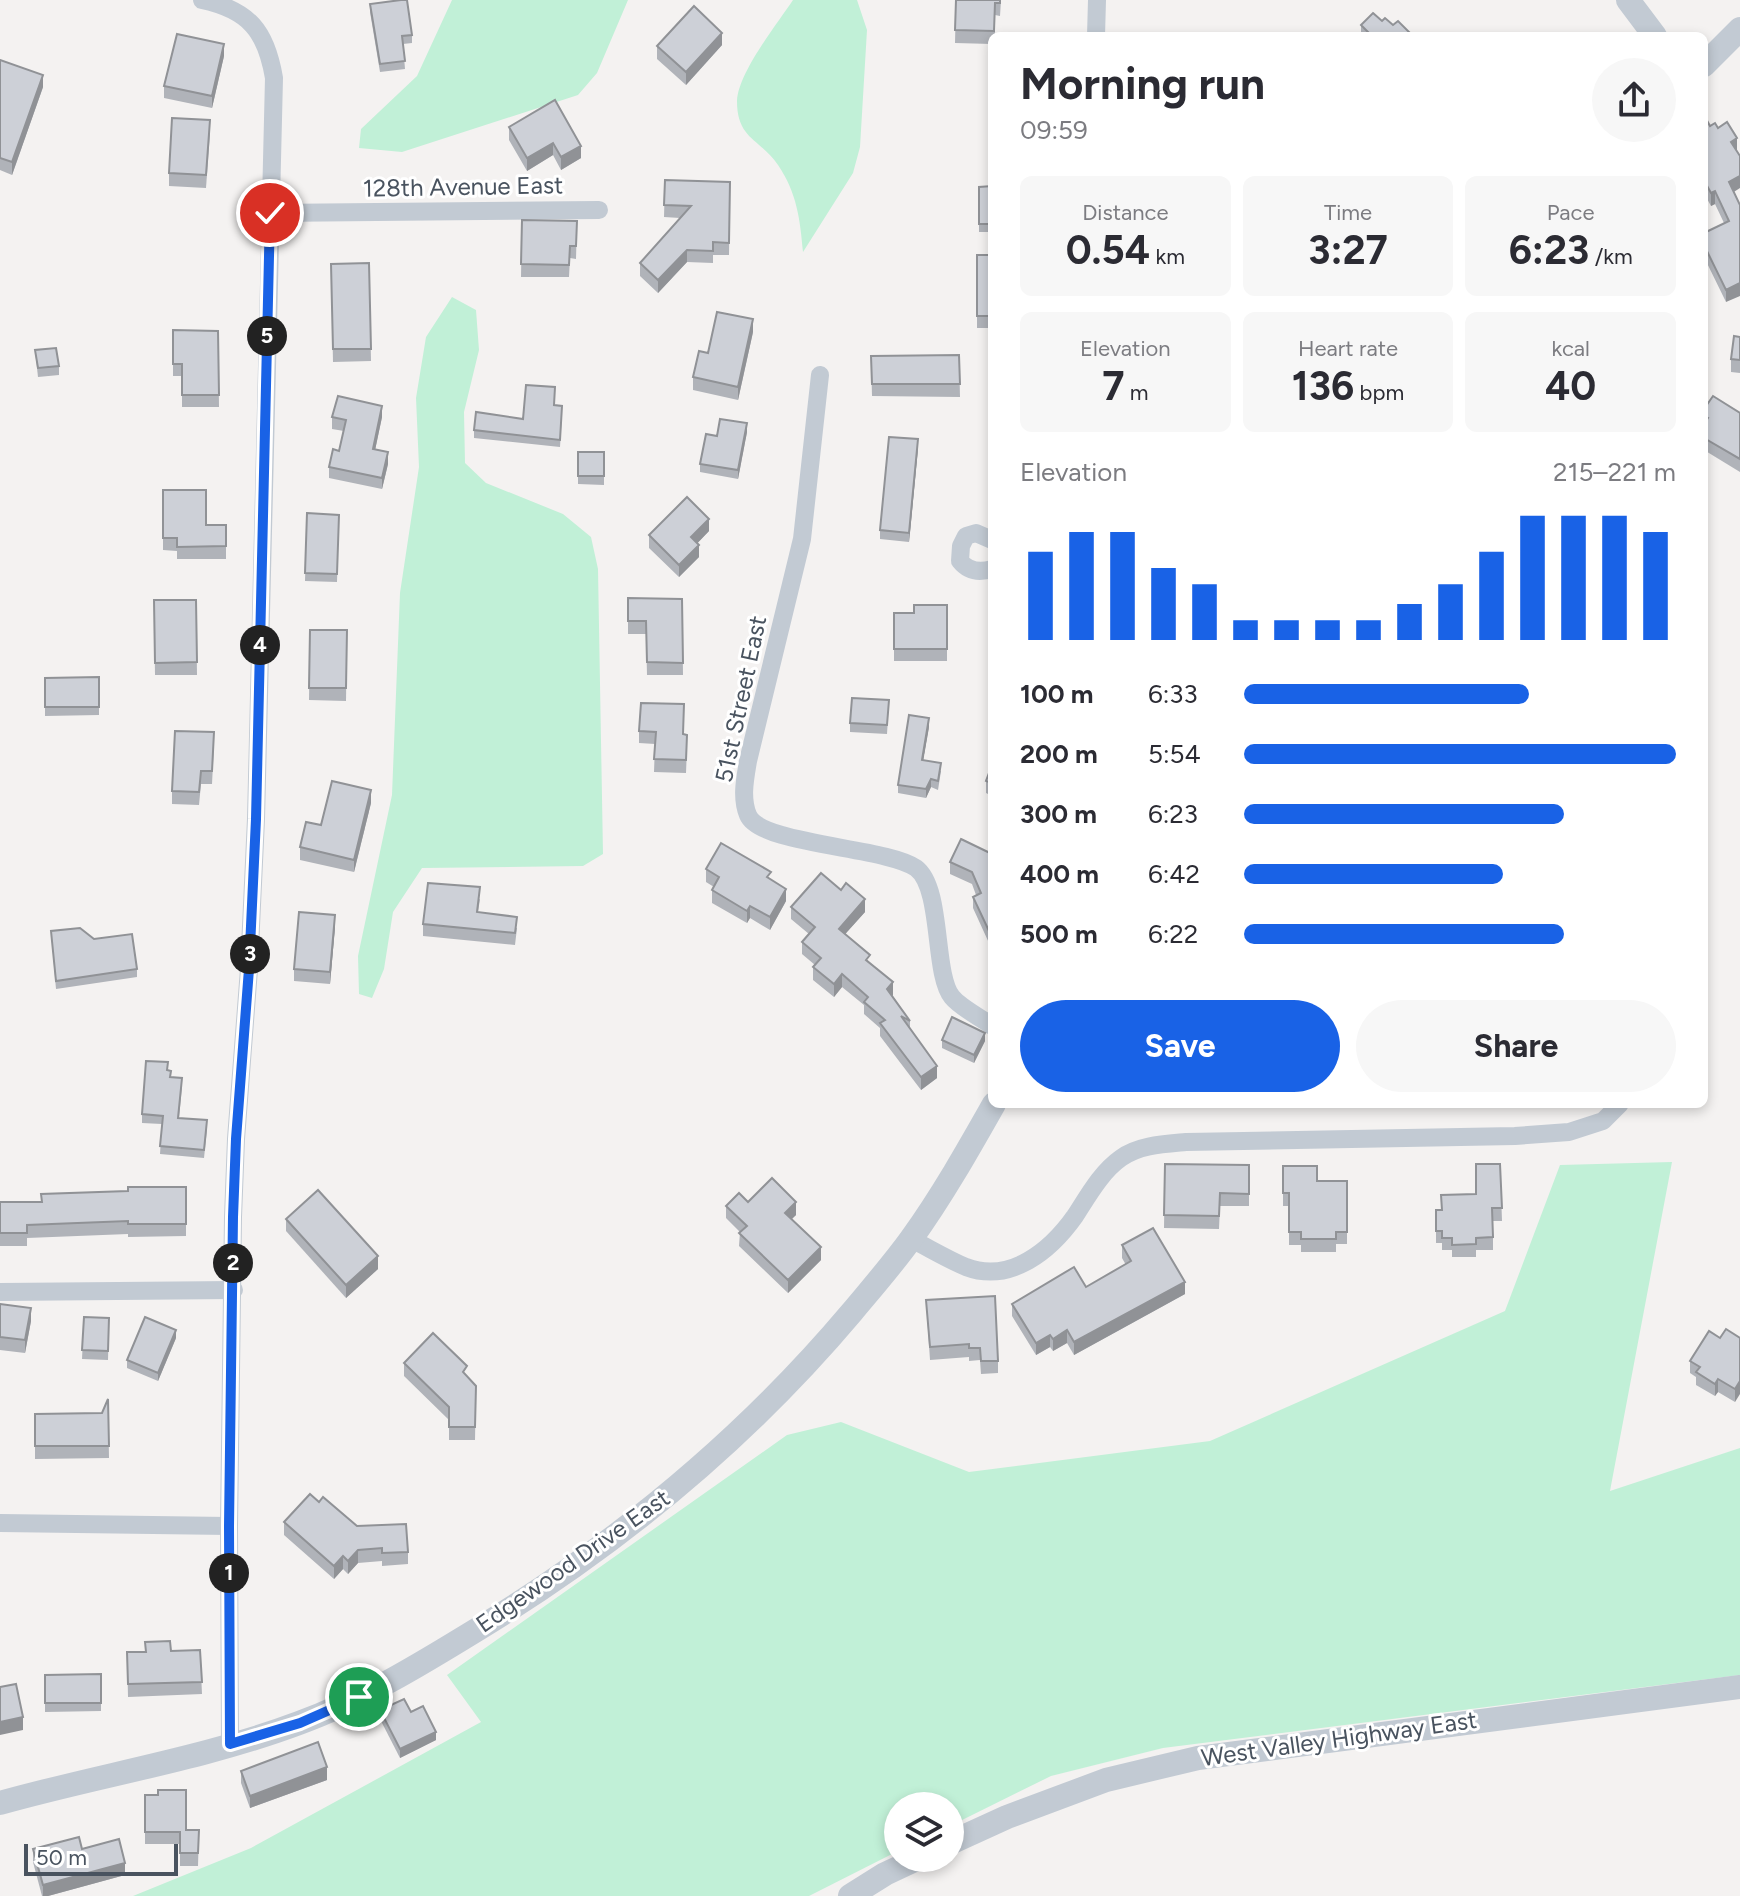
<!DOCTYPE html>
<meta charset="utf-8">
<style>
body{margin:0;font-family:Figtree,sans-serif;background:#f7f7f7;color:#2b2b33;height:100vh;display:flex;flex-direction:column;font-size:30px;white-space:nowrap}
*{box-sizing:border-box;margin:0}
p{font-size:26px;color:#7c7c81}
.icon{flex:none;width:44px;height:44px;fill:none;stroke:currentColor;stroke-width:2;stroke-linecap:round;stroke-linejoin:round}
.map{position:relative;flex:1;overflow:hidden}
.sheet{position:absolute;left:988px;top:32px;width:720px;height:1076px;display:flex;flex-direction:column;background:#fff;border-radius:12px;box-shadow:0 4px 12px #0003}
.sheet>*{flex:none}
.fabs{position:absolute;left:884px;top:1792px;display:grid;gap:16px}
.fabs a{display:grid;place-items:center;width:80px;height:80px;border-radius:50%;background:#fff;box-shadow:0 4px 12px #0003;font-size:40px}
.scale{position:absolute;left:24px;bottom:20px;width:154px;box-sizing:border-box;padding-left:8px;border:4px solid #49535f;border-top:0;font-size:22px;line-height:28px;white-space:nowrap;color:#49535f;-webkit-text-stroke:6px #fff;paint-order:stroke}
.pin{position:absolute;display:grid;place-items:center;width:68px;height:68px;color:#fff;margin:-34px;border:4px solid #fff;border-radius:50%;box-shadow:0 2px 8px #0007}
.km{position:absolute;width:40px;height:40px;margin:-20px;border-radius:50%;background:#222;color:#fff;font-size:22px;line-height:40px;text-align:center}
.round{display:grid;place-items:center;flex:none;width:84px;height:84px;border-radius:42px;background:#f7f7f7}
.headline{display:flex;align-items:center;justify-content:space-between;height:136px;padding:0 32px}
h1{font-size:44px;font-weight:700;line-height:60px}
.stats{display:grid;grid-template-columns:repeat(3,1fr);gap:12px;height:136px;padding:8px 32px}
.stats div{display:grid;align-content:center;border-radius:12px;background:#f7f7f7;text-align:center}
.stats b{font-size:40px;font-weight:700}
.stats small{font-size:22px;font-weight:400}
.stats p{font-size:22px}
.chart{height:224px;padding:16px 32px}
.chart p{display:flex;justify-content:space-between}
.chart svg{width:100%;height:144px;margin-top:8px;stroke:#1962e6;stroke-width:6}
.action{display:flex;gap:16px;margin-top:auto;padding:16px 32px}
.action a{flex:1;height:92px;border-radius:48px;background:#1962e6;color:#fff;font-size:32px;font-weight:700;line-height:92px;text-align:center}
.action a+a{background:#f7f7f7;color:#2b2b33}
ul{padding:0 32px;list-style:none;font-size:26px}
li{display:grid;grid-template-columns:128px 96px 1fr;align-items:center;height:60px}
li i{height:20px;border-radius:10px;background:#1962e6}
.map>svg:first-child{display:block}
</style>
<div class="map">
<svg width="1740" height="1896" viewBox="0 0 1740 1896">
<rect width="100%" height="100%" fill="#f4f2f1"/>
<g fill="#c1f0d7">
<path d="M452 0H628L597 73 578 95 402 152 359 148 361 129 417 76Z"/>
<path d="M793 0H857L867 30 860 147 853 173 803 252C800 219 797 193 778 165 761 139 737 140 737 101 738 73 777 24 793 0Z"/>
<path d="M452 297 476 310 479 350 464 412 465 463 486 483 563 514 591 537 598 569 603 854 583 866 422 868 393 912 384 969 372 998 359 994 358 956 392 795 400 593 419 467 416 398 426 337Z"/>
<path d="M1672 1162 1610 1491 1740 1448V1675L1163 1748 1051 1776 950 1826V1806H898V1851L809 1896H133L251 1848 481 1722 447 1675 787 1435 841 1422 969 1472 1210 1441 1505 1311 1560 1165Z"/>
</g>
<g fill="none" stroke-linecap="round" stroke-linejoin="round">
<g stroke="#c2cad3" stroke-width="18">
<path d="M202 0C249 10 266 31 274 78L256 819 249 969 236 1139 233 1217 229 1526 230 1744"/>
<path d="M1096 36 1097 0"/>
<path d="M270 213 599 210"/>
<path d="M820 375 802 539 748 761C745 779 741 798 748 815 760 845 887 847 916 868 943 888 933 974 952 997 961 1008 980 1017 992 1026"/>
<path d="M992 540 976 533 966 536 961 546 960 561C968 571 979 573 992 569"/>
<path d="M911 1239C929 1248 947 1259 966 1267 1011 1284 1051 1250 1075 1216 1088 1196 1101 1172 1121 1158 1139 1145 1164 1144 1186 1142L1515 1136 1569 1132 1603 1121 1620 1104"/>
<path d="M0 1292 234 1290"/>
<path d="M0 1523 229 1526"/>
</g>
<g stroke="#c2cad3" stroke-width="24">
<path d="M1628 0 1655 36"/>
<path d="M1704 65 1740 29"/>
<path d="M0 1803C99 1775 203 1759 299 1723 362 1700 421 1664 478 1629 619 1543 745 1439 852 1312 872 1288 893 1264 911 1239 942 1196 968 1150 994 1104"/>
<path d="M950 1843 1007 1817 1106 1780 1198 1758 1740 1687"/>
<path d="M850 1896 885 1874 919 1858"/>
</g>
</g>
<g fill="#b0b3b9">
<path d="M956 0H1001L1000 16 995 15V36H992V44L955 43Z"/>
<path d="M370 4 412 35V43L403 44 405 69 380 72 370 12Z"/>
<path d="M1382 21 1393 25 1413 36H1361V25Z"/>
<path d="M722 45 686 85 657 59V46Z"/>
<path d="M224 56 212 108 164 98V86Z"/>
<path d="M0 60 43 87 12 175 0 170Z"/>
<path d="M555 100 581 158 561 170 553 155 527 171 509 140V127Z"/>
<path d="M1704 115 1734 192 1726 302 1704 257V245L1724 223 1715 204 1711 206 1706 197Z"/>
<path d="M210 133 206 188 169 186V173Z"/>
<path d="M665 180 730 182 729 255H713V263L687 262 658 293 640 276V263L680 218 664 217Z"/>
<path d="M992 186V232H979V187Z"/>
<path d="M522 220 577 221 576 259 570 258 569 277H521Z"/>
<rect x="977" y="255" width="15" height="73"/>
<path d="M369 263 371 361 333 362 331 264Z"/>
<path d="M173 330 218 331 219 407H182V376H173Z"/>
<path d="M753 332 738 400 693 390V377L708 353Z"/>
<path d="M1740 337V373L1731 372V359Z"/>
<path d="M35 350 59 366V375L38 377Z"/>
<path d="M959 355 960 397 872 396 871 356Z"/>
<path d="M554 405 562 414 560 447 474 438V430L523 419Z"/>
<path d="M1704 409 1740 413V472L1704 450Z"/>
<path d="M332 417H382L375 450 388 464 382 489 329 478V467L339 451 344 431 332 429Z"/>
<path d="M747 432 738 479 700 472V464L717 436Z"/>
<path d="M918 448 909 542 880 539V530Z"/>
<path d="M578 452H604V485L578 484Z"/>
<path d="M163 490 206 525H226V559H177V551L163 550Z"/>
<path d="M307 513 339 515 337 582 305 581Z"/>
<path d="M709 531 697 543 699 557 679 577 649 548V535Z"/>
<path d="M628 598 682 599 683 675H647L646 634H628Z"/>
<path d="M154 600H196L197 675H155Z"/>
<path d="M947 605V661H894V613H914Z"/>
<path d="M310 630H347L346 701 309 700Z"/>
<path d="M99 677V715L45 716V678Z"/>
<path d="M889 700 887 734 850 732V723Z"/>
<path d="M684 717 683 734 687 747 686 773 654 772 655 744 639 743V731Z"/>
<path d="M929 727 923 760 941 771 938 790 931 787 926 798 898 793V785Z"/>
<path d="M214 745 212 784H201L199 805 172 804V791Z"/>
<path d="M992 765V796L986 793V781Z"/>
<path d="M371 803 354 872 300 860V847L321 825Z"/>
<path d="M992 854V941L989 943 973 908V897L976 895 972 884 950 874V862Z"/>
<path d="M706 869 786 901 770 930 750 918 747 923 712 903V890L714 887 706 882Z"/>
<path d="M480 899 478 912 517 928 515 945 423 936V924Z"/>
<path d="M791 907 865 912 845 934 870 963 910 1021V1029L937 1078 921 1090 880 1036V1028L864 1014V1005L842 987 834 997 813 980V967L815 965 802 954V942L809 934 791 919Z"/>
<path d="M335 927 330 984 294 981V969Z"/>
<path d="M51 931 137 969V977L56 989Z"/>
<path d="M942 1040 985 1041 974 1063 942 1048Z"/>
<path d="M168 1071 171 1077 182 1086 179 1118 207 1129 204 1158 160 1154 162 1124 142 1123V1114Z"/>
<path d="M1165 1164 1249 1165V1206H1220L1219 1229 1164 1228Z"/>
<path d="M1500 1164 1502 1221H1493V1250H1476V1257H1452V1250H1442V1243H1436V1210H1441L1476 1194Z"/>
<path d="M1283 1166 1317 1181H1347V1244H1336V1252H1301V1245H1289V1206H1283Z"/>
<path d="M186 1187V1236L128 1237V1234L27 1238V1246H0V1202H41L128 1191Z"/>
<path d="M748 1202 796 1215 792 1219 821 1260 788 1293 739 1246 740 1232 726 1218V1206Z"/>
<path d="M286 1219 378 1269 346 1298 286 1231Z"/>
<path d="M1122 1245 1185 1294 1074 1355 1067 1343 1053 1351 1050 1347 1036 1355 1012 1316V1304L1086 1287 1126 1265 1122 1258Z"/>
<path d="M926 1300 998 1361V1373L981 1374 980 1360 969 1361V1357L930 1360Z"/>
<path d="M0 1304 31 1321 25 1353 0 1350Z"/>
<path d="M84 1317 109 1318 108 1360 82 1359Z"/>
<path d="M176 1338 158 1381 127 1368V1360Z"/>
<path d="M1720 1338H1740L1735 1402 1718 1392 1715 1396 1696 1385V1377L1690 1373V1361Z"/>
<path d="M404 1363 467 1376 476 1386 475 1440H449V1420L404 1376Z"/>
<path d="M108 1399 109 1458 35 1459V1414L102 1413Z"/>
<path d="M319 1502 357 1526 408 1552V1564L382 1566V1561L358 1563 348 1574 343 1569 334 1579 284 1535V1522Z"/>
<path d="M145 1642 171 1651 200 1650 202 1694 128 1697 127 1652H145Z"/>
<path d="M101 1674V1711L45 1712V1675Z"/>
<path d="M380 1710 411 1712 436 1740 400 1758 380 1719Z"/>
<path d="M241 1771 327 1780 250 1808 241 1783Z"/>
<path d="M145 1795 186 1830H199L198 1866H180V1844H145Z"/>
<path d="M33 1849H82L125 1875 48 1896H42L33 1862Z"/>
</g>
<g fill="#909296">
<path d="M722 33V45L686 85V72Z"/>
<path d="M224 44V56L212 108V96Z"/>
<path d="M43 75V87L12 175V162Z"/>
<path d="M1737 138V151L1731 142Z"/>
<path d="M553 143V155L527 171V158Z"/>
<path d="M581 146V158L561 170V157Z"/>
<path d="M1740 176V188L1729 195V182Z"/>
<path d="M1706 184V197L1704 198V186Z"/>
<path d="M1715 191V204L1711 206V193Z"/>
<path d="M687 250V262L658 293V280Z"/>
<path d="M1740 283V296L1726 302V290Z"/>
<path d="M753 319V332L738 400V387Z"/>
<path d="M382 406V417L373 460V449Z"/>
<path d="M747 423V432L738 479V470Z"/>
<path d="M918 439V448L909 542V533Z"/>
<path d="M388 452V464L382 489V478Z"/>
<path d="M709 519V531L691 550V537Z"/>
<path d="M699 545V557L679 577V565Z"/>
<path d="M929 718V727L922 768V760Z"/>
<path d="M931 779V787L926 798V789Z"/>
<path d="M371 790V803L354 872V860Z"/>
<path d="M786 889V901L770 930V917Z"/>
<path d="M865 899V912L839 941V929Z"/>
<path d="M750 906V918L747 923V911Z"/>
<path d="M335 915V927L330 984V972Z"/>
<path d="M992 929V941L989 943V931Z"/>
<path d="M842 974V987L834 997V984Z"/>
<path d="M893 982V995L887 1002V989Z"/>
<path d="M985 1033V1041L974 1063V1055Z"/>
<path d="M937 1066V1078L921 1090V1077Z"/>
<path d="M796 1202V1215L785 1225V1213Z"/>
<path d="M821 1247V1260L788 1293V1280Z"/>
<path d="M378 1256V1269L346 1298V1285Z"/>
<path d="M1185 1282V1294L1074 1355V1342Z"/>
<path d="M31 1308V1321L25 1353V1340Z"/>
<path d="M176 1330V1338L158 1381V1373Z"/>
<path d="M1067 1330V1343L1053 1351V1339Z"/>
<path d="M1050 1335V1347L1036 1355V1343Z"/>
<path d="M1718 1379V1392L1715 1396V1384Z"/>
<path d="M1740 1381V1394L1735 1402V1389Z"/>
<path d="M358 1550V1563L348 1574V1561Z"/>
<path d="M343 1556V1569L334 1579V1566Z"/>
<path d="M23 1717V1730L0 1735V1722Z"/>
<path d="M436 1732V1740L400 1758V1749Z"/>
<path d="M327 1767V1780L250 1808V1796Z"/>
<path d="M125 1863V1875L48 1896H43V1885Z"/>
</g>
<g fill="#cdd0d7" stroke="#909296" stroke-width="2">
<path d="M401 0H407L412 35 402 36 405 61 380 64 370 4Z"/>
<path d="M956 0H1000V3H995L994 31 955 30Z"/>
<path d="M694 6 722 33 686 72 657 46Z"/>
<path d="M1373 13 1382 21 1385 18 1393 25 1398 21 1413 36H1364L1368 32 1361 25Z"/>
<path d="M177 34 224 44 212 96 164 86Z"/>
<path d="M0 60 43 75 12 162 0 158Z"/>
<path d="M555 100 581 146 561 157 553 143 527 158 509 127Z"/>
<path d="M1704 115 1710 126 1715 123 1718 128 1727 122 1737 138 1731 142 1740 156V176L1729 182 1740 205V283L1726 290 1704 245V233L1729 221 1715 191 1711 193 1706 184 1704 186Z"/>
<path d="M172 118 210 120 206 175 169 173Z"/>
<path d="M665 180 730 182 729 243 713 242V251L687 250 658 280 640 263 691 206 664 205Z"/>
<path d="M992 186V224H979V187Z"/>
<path d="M522 220 577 221 576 246H570L569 265 521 264Z"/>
<rect x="977" y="255" width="15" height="61"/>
<path d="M369 263 371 349H333L331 264Z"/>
<path d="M717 312 753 319 738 387 693 377 699 351 708 353Z"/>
<path d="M173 330 218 331 219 395H182V364H173Z"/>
<path d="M1734 336 1740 337V360L1731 359Z"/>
<path d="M56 348 59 366 38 368 35 350Z"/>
<path d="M959 355 960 384H872L871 356Z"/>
<path d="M526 385 555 387 554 405 562 406 560 440 474 430 476 412 523 419Z"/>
<path d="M338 396 382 406 373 449 388 452 382 478 329 467 333 449 339 451 346 420 332 417Z"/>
<path d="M1713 396 1740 413V459L1704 438V424L1708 418 1704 416V409Z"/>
<path d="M720 419 747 423 738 470 700 464 706 434 717 436Z"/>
<path d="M889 437 918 439 909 533 880 530Z"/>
<rect x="578" y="452" width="26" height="24"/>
<path d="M163 490H206V525H226V546L177 547V538H163Z"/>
<path d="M687 497 709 519 691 537 699 545 679 565 649 535Z"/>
<path d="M307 513 339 515 337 574 305 573Z"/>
<path d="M628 598 682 599 683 663 647 662 646 621H628Z"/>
<path d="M154 600H196L197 662 155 663Z"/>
<path d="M914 605H947V649H894V613H914Z"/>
<path d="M310 630H347L346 688H309Z"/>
<path d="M99 677V707H45V678Z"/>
<path d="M852 698 889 700 887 725 850 723Z"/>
<path d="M641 703 684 704 683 734 687 735 686 760 654 759 656 732 639 731Z"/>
<path d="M909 715 929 718 922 760 941 763 938 781 931 779 926 789 898 785Z"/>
<path d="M175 731 214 732 212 771H201L199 792 172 791Z"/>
<path d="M992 765V783L986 781Z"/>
<path d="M332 781 371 790 354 860 300 847 306 822 321 825Z"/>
<path d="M961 839 992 854V929L989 931 973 897 981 893 972 872 950 862Z"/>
<path d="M721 843 771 872 767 877 786 889 770 917 750 906 747 911 712 890 719 877 706 869Z"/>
<path d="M821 873 841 890 846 883 865 899 839 929 870 955 866 960 893 982 887 989 910 1021 901 1016 937 1066 921 1077 880 1023 885 1020 864 1002 868 997 842 974 834 984 813 967 821 958 802 942 815 927 791 907Z"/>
<path d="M428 883 480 887 477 912 517 917 515 933 423 924Z"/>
<path d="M299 912 335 915 330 972 294 969Z"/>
<path d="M80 928 94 939 132 934 137 969 56 981 51 931Z"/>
<path d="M952 1017 985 1033 974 1055 942 1040Z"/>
<path d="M146 1061 168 1062 167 1070 171 1071 170 1077 182 1078 178 1118 207 1120 204 1150 160 1146 163 1116 142 1114Z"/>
<path d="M1165 1164 1249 1165V1194L1220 1193 1219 1216 1164 1215Z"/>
<path d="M1476 1164H1500L1502 1208H1492L1493 1237 1476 1238V1244L1452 1245V1238H1442V1231H1436V1210H1442L1441 1195 1476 1194Z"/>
<path d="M1283 1166H1317V1181H1347V1232H1336V1239H1301V1232H1289V1193H1283Z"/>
<path d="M772 1178 796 1202 785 1213 821 1247 788 1280 739 1233 747 1226 726 1206 739 1193 748 1202Z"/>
<path d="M128 1187H186V1224H128V1221L27 1225V1233H0V1202H42L41 1194 128 1191Z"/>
<path d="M318 1190 378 1256 346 1285 286 1219Z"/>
<path d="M1153 1228 1185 1282 1074 1342 1067 1330 1053 1339 1050 1335 1036 1343 1012 1304 1074 1267 1086 1287 1131 1261 1122 1245Z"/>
<path d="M995 1296 998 1361H981L980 1348H969V1344L930 1347 926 1300Z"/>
<path d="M0 1304 31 1308 25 1340 0 1337Z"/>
<path d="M84 1317 109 1318 108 1351 82 1350Z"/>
<path d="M145 1317 176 1330 158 1373 127 1360Z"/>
<path d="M1726 1329 1740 1338V1381L1735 1389 1718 1379 1715 1384 1696 1372 1700 1367 1690 1361 1709 1331 1720 1338Z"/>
<path d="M433 1333 467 1366 463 1372 476 1386 475 1427H449V1407L404 1363Z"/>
<path d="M108 1399 109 1446H35V1414L102 1413Z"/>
<path d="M310 1494 319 1502 323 1497 357 1526 406 1524 408 1552 382 1553V1548L358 1550 348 1561 343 1556 334 1566 284 1522Z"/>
<path d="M170 1641 171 1651 200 1650 202 1682 128 1684 127 1652H146L145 1642Z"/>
<path d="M101 1674V1703H45V1675Z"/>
<path d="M16 1684 23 1717 0 1722V1687Z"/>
<path d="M404 1699 411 1712 423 1706 436 1732 400 1749 380 1710Z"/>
<path d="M318 1742 327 1767 250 1796 241 1771Z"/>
<path d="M158 1790H186V1830H199L198 1853H180V1832H145V1795H158Z"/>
<path d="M79 1837 82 1849 119 1839 125 1863 43 1885 33 1849Z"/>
</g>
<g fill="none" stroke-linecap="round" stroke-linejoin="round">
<defs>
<path id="route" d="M270 213 256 819 249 969 236 1139 233 1217 229 1526 230 1744 300 1723 359 1697"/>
</defs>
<use href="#route" stroke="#fff" stroke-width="16"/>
<use href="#route" stroke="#1962e6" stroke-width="10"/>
</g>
<g text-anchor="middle" stroke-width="6" stroke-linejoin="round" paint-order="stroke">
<g font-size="24" fill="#49535f" stroke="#fff">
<text transform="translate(463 187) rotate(-1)" y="8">128th Avenue East</text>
<text transform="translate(741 699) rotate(-78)" y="8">51st Street East</text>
<text transform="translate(573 1561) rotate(-35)" y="8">Edgewood Drive East</text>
<text transform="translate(1339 1739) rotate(-8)" y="8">West Valley Highway East</text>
</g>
</g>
</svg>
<div class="fabs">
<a><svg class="icon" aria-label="layers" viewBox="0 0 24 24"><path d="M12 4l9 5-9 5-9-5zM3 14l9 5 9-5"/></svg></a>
</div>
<div class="scale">50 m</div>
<div class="pin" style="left:359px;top:1697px;background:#1e9e55"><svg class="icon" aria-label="arrive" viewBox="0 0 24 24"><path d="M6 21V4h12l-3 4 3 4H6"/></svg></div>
<div class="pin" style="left:270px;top:213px;background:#d93025"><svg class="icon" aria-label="check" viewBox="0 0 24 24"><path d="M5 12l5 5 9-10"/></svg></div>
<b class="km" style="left:229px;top:1573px">1</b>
<b class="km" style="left:233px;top:1263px">2</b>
<b class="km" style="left:250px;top:954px">3</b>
<b class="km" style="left:260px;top:645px">4</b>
<b class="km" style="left:267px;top:336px">5</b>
<section class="sheet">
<div class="headline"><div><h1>Morning run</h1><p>09:59</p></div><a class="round"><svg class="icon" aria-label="share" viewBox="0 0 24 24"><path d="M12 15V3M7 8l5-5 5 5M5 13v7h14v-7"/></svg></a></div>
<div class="stats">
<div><p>Distance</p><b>0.54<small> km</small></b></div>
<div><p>Time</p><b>3:27</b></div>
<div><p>Pace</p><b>6:23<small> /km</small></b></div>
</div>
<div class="stats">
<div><p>Elevation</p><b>7<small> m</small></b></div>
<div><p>Heart rate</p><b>136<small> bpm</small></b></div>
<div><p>kcal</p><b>40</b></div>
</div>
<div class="chart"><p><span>Elevation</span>215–221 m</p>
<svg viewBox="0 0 160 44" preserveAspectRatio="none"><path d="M5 44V17M15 44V11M25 44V11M35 44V22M45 44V27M55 44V38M65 44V38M75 44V38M85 44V38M95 44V33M105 44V27M115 44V17M125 44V6M135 44V6M145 44V6M155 44V11"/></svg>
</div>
<ul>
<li><b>100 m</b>6:33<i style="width:66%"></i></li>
<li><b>200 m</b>5:54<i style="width:100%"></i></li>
<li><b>300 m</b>6:23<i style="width:74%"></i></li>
<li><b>400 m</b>6:42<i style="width:60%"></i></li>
<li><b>500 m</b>6:22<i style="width:74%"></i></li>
</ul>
<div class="action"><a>Save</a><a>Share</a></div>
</section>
</div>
